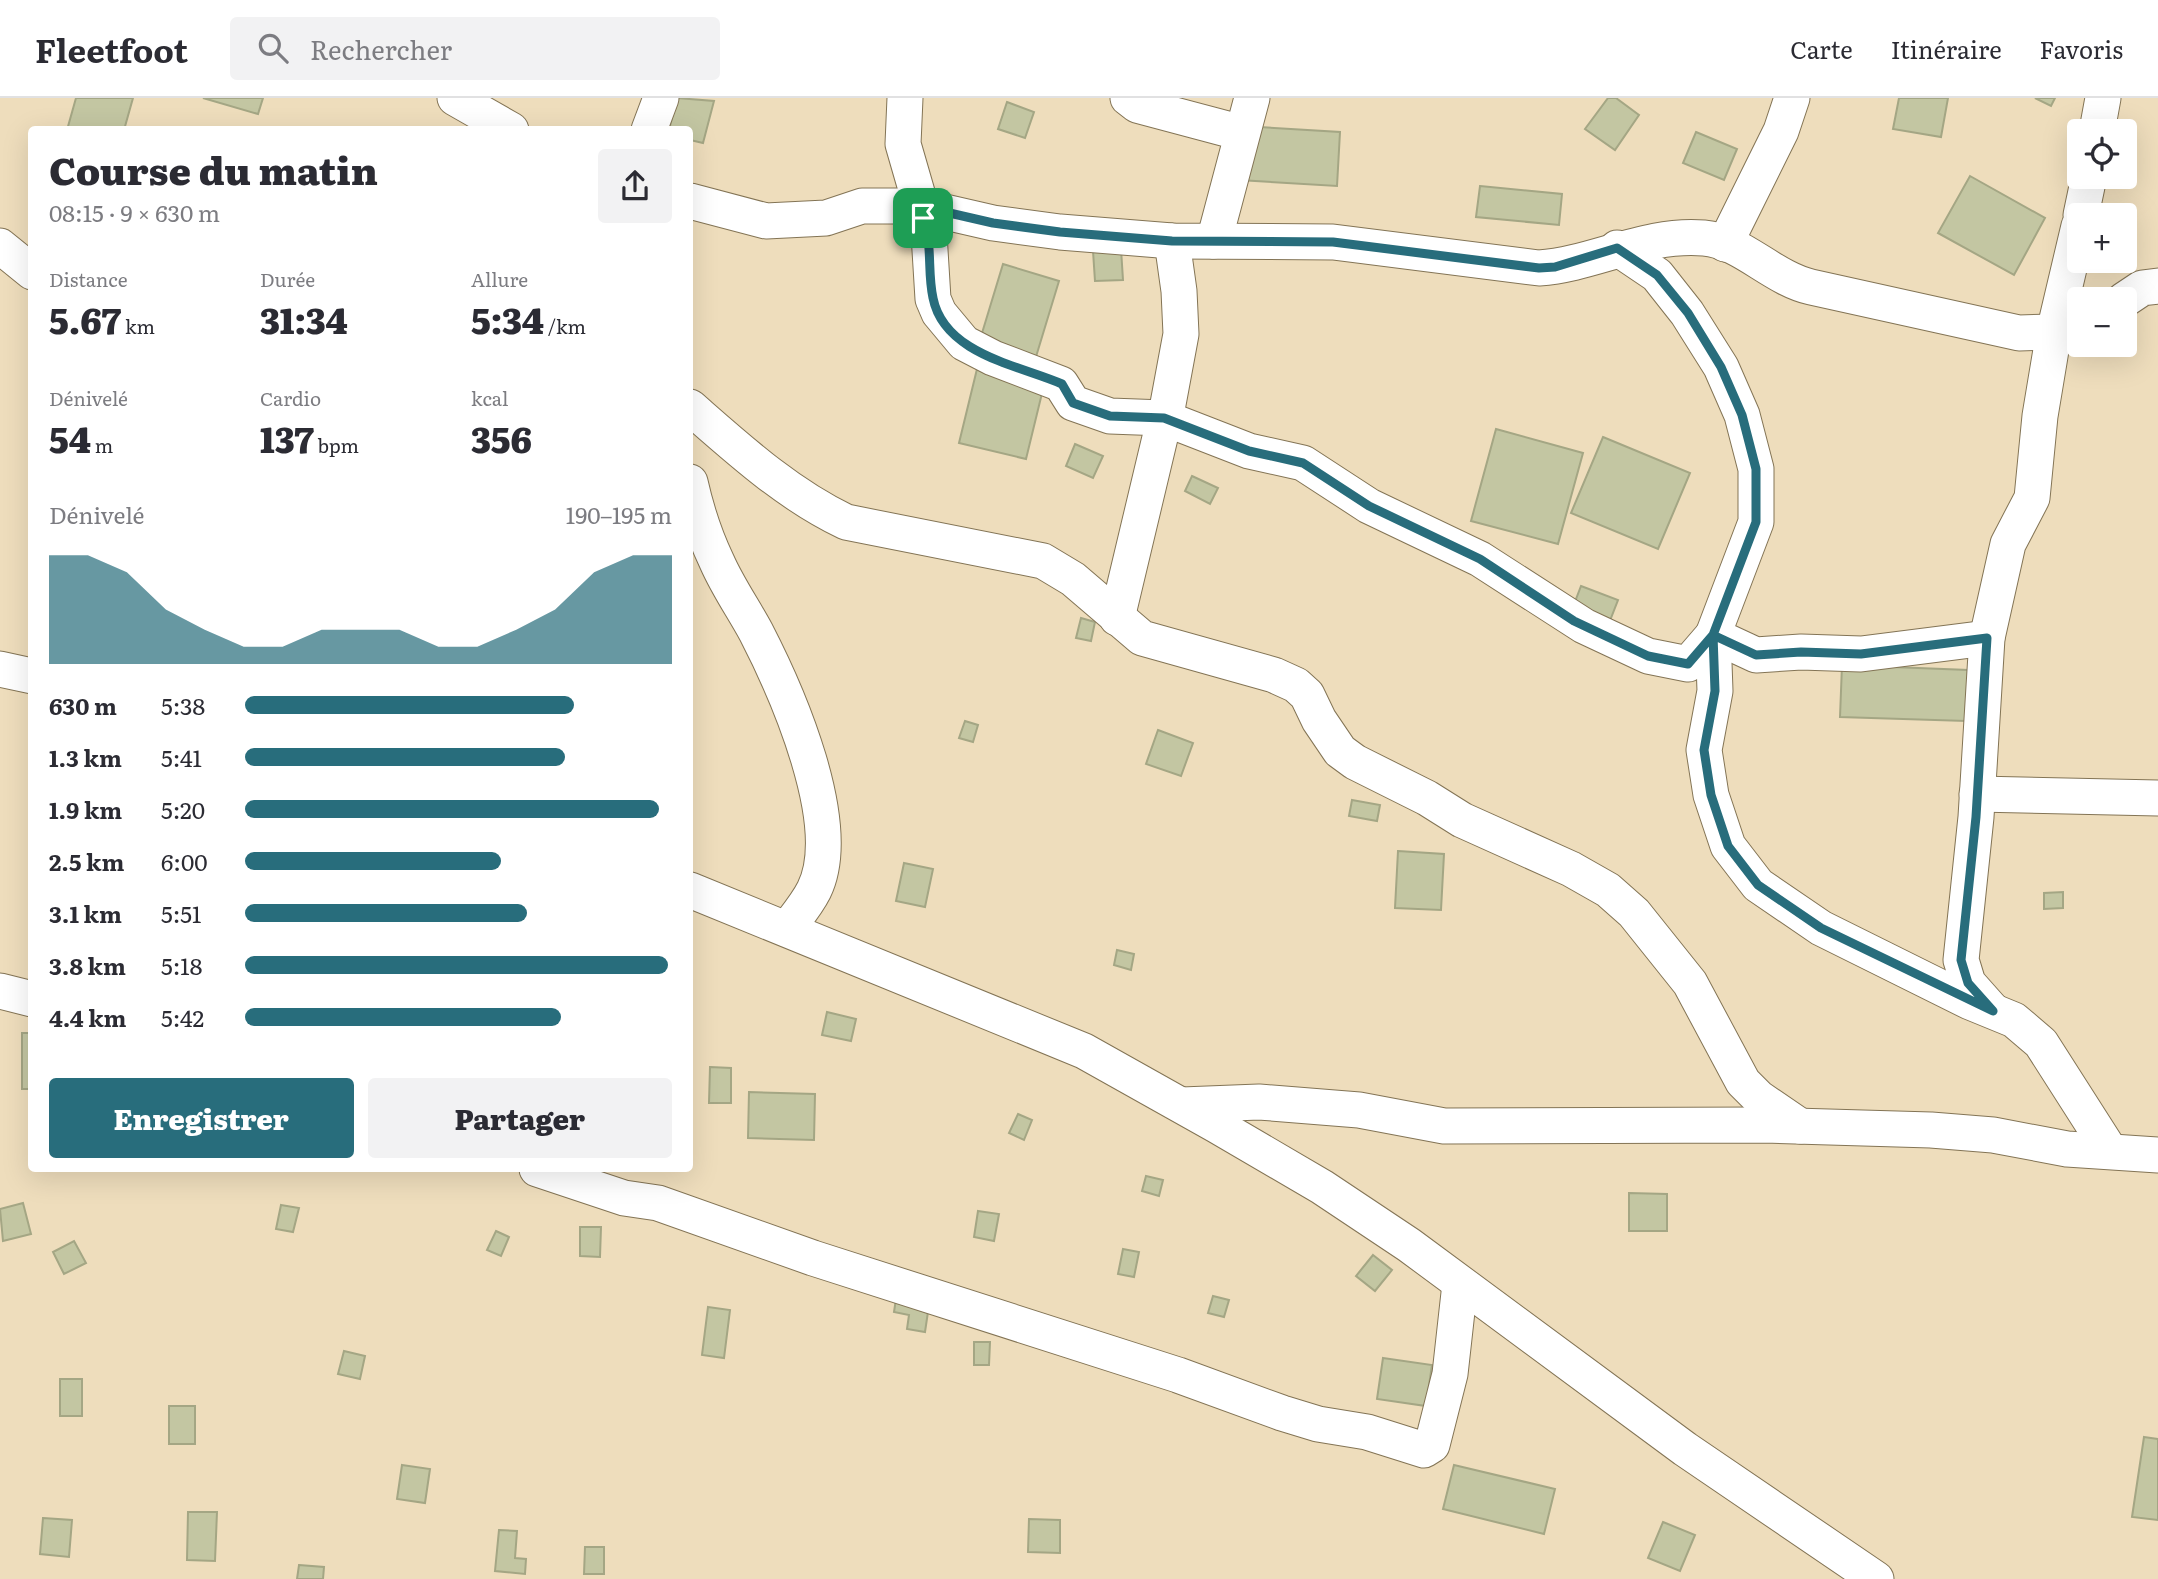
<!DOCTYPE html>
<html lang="fr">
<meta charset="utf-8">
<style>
body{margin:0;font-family:Literata,serif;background:#f2f2f3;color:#2b2b33;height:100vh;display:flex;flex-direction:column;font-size:26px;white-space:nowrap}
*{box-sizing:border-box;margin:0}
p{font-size:23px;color:#7c7c81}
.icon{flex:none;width:38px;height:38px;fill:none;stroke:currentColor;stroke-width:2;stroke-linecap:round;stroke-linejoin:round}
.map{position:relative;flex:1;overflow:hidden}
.sheet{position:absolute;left:28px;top:28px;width:665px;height:1046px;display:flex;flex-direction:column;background:#fff;border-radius:7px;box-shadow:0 7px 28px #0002}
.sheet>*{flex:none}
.fabs{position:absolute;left:2067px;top:21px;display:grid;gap:14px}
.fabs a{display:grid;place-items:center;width:70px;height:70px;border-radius:7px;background:#fff;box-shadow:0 7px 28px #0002;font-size:35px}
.pin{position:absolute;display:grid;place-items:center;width:60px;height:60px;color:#fff;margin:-30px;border-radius:14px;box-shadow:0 4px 10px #0006}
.round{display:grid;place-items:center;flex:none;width:74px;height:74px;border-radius:7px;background:#f2f2f3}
.summary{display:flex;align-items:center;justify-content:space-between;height:119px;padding:0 21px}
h1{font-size:38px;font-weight:800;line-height:52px}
.figures{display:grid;grid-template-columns:repeat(3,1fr);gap:10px;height:119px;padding:7px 21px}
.figures div{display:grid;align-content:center}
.figures b{font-size:35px;font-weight:800}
.figures small{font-size:19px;font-weight:400}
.figures p{font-size:19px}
.chart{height:196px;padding:14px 21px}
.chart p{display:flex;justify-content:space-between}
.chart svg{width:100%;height:126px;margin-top:7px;fill:#286d7c;opacity:.7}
.primary-button{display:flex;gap:14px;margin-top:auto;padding:14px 21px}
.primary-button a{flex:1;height:80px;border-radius:7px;background:#286d7c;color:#fff;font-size:28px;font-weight:800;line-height:80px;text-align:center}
.primary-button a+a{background:#f2f2f3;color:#2b2b33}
ul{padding:0 21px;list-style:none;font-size:23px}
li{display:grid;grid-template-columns:112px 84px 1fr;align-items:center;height:52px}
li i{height:18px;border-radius:9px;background:#286d7c}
header{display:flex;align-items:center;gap:42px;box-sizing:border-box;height:98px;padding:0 35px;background:#fff;border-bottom:2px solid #e1e1e2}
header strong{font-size:33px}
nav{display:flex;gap:38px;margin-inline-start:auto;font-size:24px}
.search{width:490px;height:63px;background:#f2f2f3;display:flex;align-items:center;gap:18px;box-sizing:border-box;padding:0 24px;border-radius:7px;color:#7c7c81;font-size:26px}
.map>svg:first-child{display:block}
</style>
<header>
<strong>Fleetfoot</strong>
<div class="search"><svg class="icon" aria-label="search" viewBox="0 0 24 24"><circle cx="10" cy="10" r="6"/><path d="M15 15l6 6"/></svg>Rechercher</div>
<nav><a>Carte</a><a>Itinéraire</a><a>Favoris</a></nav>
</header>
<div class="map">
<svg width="2158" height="1481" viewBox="0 0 2158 1481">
<rect width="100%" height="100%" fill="#eeddbc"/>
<g fill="#c3c6a2" stroke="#a4a684" stroke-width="2">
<path d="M76 0H133L124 32H67Z"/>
<path d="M203 0H263L258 16Z"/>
<path d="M677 0 714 3 703 45 690 42V32H669Z"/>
<path d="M1608 0H1616L1639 17 1615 52 1585 31Z"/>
<path d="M1899 0H1948L1941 39 1893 31Z"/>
<path d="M2035 0H2055L2051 8Z"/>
<path d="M1007 4 1034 14 1025 40 998 31Z"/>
<path d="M1242 28 1340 34 1337 88 1239 82Z"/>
<path d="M1696 34 1737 51 1724 82 1683 65Z"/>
<path d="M1970 78 2045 120 2014 177 1938 135Z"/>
<path d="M1480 88 1562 96 1559 127 1476 119Z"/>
<path d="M1121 151 1123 182 1095 183 1093 153Z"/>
<path d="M1003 166 1059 183 1035 262 979 245Z"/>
<path d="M977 271 1044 287 1026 361 959 345Z"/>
<path d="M1496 331 1583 355 1558 446 1471 423Z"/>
<path d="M1603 339 1690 375 1658 451 1571 415Z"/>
<path d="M1075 346 1103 358 1093 380 1066 368Z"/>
<path d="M1192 378 1218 390 1210 406 1185 393Z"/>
<path d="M1581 488 1618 502 1602 543 1565 530Z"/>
<path d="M1081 520 1095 524 1091 543 1076 540Z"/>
<path d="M1842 567 1968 572 1966 623 1840 619Z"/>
<path d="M965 623 978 627 973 644 959 640Z"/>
<path d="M1158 632 1193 645 1181 678 1146 666Z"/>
<path d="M1352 702 1380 707 1377 723 1349 718Z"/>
<path d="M1398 753 1444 756 1441 812 1395 810Z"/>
<path d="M904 765 933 771 925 809 896 803Z"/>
<path d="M2063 794V810L2044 811V795Z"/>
<path d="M1117 852 1134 856 1131 872 1114 867Z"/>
<path d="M827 914 856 921 851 943 822 937Z"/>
<rect x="22" y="935" width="10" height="56"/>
<path d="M710 969 731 970V1005H709Z"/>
<path d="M749 994 815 996 814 1042 748 1040Z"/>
<path d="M1018 1016 1032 1022 1024 1042 1009 1035Z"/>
<path d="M1146 1078 1163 1082 1159 1098 1142 1093Z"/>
<path d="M1629 1095 1667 1096V1133H1629Z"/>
<path d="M23 1105 31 1136 3 1143 0 1111Z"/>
<path d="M281 1107 299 1110 293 1134 276 1131Z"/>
<path d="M978 1113 999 1116 994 1143 974 1139Z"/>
<path d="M580 1129H601L600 1159 580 1158Z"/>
<path d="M496 1133 509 1139 501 1158 487 1152Z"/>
<path d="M74 1143 86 1165 64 1176 53 1154Z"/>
<path d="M1123 1151 1139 1154 1134 1179 1118 1176Z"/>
<path d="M1373 1157 1392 1172 1375 1193 1356 1178Z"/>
<path d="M1213 1198 1229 1202 1224 1219 1208 1215Z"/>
<path d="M896 1201 929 1207 925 1234 907 1231 909 1217 894 1214Z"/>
<path d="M708 1209 730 1212 724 1260 702 1257Z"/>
<path d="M974 1244H990L989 1267H974Z"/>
<path d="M344 1253 365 1258 360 1281 338 1276Z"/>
<path d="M1383 1260 1432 1267 1426 1308 1377 1301Z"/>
<rect x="60" y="1281" width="22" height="37"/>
<rect x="169" y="1308" width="26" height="38"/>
<path d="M2144 1339 2158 1341V1422L2132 1419Z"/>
<path d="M402 1367 430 1371 425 1405 397 1401Z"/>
<path d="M1454 1367 1555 1391 1544 1436 1443 1411Z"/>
<path d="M188 1414H217L215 1463 187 1462Z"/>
<path d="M43 1420 72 1422 69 1459 40 1456Z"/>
<path d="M1029 1421 1060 1422V1455L1028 1454Z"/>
<path d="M1663 1424 1695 1437 1680 1473 1648 1460Z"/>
<path d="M499 1432 517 1433 515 1460 526 1461 525 1476 495 1473Z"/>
<path d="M585 1449H604V1476H584Z"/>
<path d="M299 1467 324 1469 323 1481H297Z"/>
</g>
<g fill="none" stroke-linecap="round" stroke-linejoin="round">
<defs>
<g id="street">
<path d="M455 0 511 32"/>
<path d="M905 0 903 46 929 136 933 201 939 215 964 245 993 260 1061 286 1073 305 1110 318 1164 320 1249 353 1303 365 1369 408 1480 461 1584 528 1648 558 1688 566 1713 537 1756 557 1801 554 1861 556 1987 540"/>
<path d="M1128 0 1137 7 1242 35"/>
<path d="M649 32 661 0"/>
<path d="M2097 33 2103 0"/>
<path d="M690 103 766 123 826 120 862 108H919L993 125 1060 134 1172 143 1333 144 1539 170C1595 166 1645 135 1704 140 1742 143 1772 180 1811 189L2019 235 2054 234 2079 225"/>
<path d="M2081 117 2089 79"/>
<path d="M1214 143 1252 0"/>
<path d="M1725 146 1781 33 1792 0"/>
<path d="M0 148 32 174"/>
<path d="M1617 150 1657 177 1687 215 1721 269 1742 317 1756 371V424L1713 537 1715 593 1704 652 1711 697 1728 748 1758 787 1821 830 1970 904 2014 922 2041 945 2110 1053"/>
<path d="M2124 202 2142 190 2158 188"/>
<path d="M690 309C738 351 787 396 846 424L1043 463 1073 481 1142 540 1274 577 1296 587 1307 597 1319 622 1340 653 1355 664 1427 700 1462 722 1571 771 1608 792 1634 815 1690 885 1743 984 1759 1000 1800 1028"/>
<path d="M690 384C696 411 705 439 717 464 728 489 743 510 756 534 787 594 846 727 814 792 807 806 796 819 787 831"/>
<path d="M1117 520 1168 306 1181 236 1179 193 1172 143"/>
<path d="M0 571 32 578"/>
<path d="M1977 696 2158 700"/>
<path d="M690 792 1084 953 1216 1027 1322 1089 1409 1147 1685 1351 1876 1481"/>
<path d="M0 893 32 901"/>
<path d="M1992 912 1968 885 1961 862 1976 719 1987 540 2008 446 2032 400 2040 318 2054 234 2079 128"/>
<path d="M1182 1007 1259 1004 1359 1012 1444 1028 1765 1027 1931 1032 1993 1037 2067 1051 2158 1057"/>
<path d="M537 1071 624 1100 658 1105 813 1160 1178 1277 1282 1315 1318 1326 1367 1334 1424 1352 1432 1347 1450 1276 1460 1186"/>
</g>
</defs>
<use href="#street" stroke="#837455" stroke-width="37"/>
<use href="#street" stroke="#fff" stroke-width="35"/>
</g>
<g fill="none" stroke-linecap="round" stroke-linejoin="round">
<defs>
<path id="route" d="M923 120C933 147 927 173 933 200 944 256 1018 267 1062 286L1073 305 1110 318 1164 320 1249 353 1303 365 1369 408 1480 461 1574 523 1648 558 1688 566 1713 537 1715 593 1704 652 1711 697 1728 748 1758 787 1821 830 1993 913 1968 885 1961 862 1976 719 1987 540 1861 556 1801 554 1756 557 1713 537 1756 424V371L1742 317 1721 269 1688 215 1657 177 1617 150 1555 169 1539 170 1333 144 1172 143 1060 134 993 125 919 108 923 120"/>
</defs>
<use href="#route" stroke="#fff" stroke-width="14"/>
<use href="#route" stroke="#286d7c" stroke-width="9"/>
</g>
</svg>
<div class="fabs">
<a><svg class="icon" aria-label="locate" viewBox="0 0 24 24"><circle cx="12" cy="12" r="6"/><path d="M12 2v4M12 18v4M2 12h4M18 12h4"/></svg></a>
<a>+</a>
<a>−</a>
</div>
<div class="pin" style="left:923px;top:120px;background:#1e9e55"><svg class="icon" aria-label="arrive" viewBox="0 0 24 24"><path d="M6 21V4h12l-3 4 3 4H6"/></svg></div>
<section class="sheet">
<div class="summary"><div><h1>Course du matin</h1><p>08:15 · 9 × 630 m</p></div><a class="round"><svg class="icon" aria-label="share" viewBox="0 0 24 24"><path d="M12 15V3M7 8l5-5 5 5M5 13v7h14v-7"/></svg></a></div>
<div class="figures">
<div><p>Distance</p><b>5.67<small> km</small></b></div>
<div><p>Durée</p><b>31:34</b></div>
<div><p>Allure</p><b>5:34<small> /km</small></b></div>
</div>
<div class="figures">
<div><p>Dénivelé</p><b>54<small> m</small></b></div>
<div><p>Cardio</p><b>137<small> bpm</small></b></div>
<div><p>kcal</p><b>356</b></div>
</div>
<div class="chart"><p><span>Dénivelé</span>190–195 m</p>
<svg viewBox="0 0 160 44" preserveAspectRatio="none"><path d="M0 44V6L10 6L20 12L30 25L40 32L50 38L60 38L70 32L80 32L90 32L100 38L110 38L120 32L130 25L140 12L150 6L160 6V44z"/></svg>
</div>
<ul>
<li><b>630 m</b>5:38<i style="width:77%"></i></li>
<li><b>1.3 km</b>5:41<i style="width:75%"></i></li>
<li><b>1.9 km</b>5:20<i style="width:97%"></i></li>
<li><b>2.5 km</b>6:00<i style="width:60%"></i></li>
<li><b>3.1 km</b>5:51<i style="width:66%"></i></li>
<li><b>3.8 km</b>5:18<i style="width:99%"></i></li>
<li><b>4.4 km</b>5:42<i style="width:74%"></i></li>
</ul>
<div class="primary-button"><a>Enregistrer</a><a>Partager</a></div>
</section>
</div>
